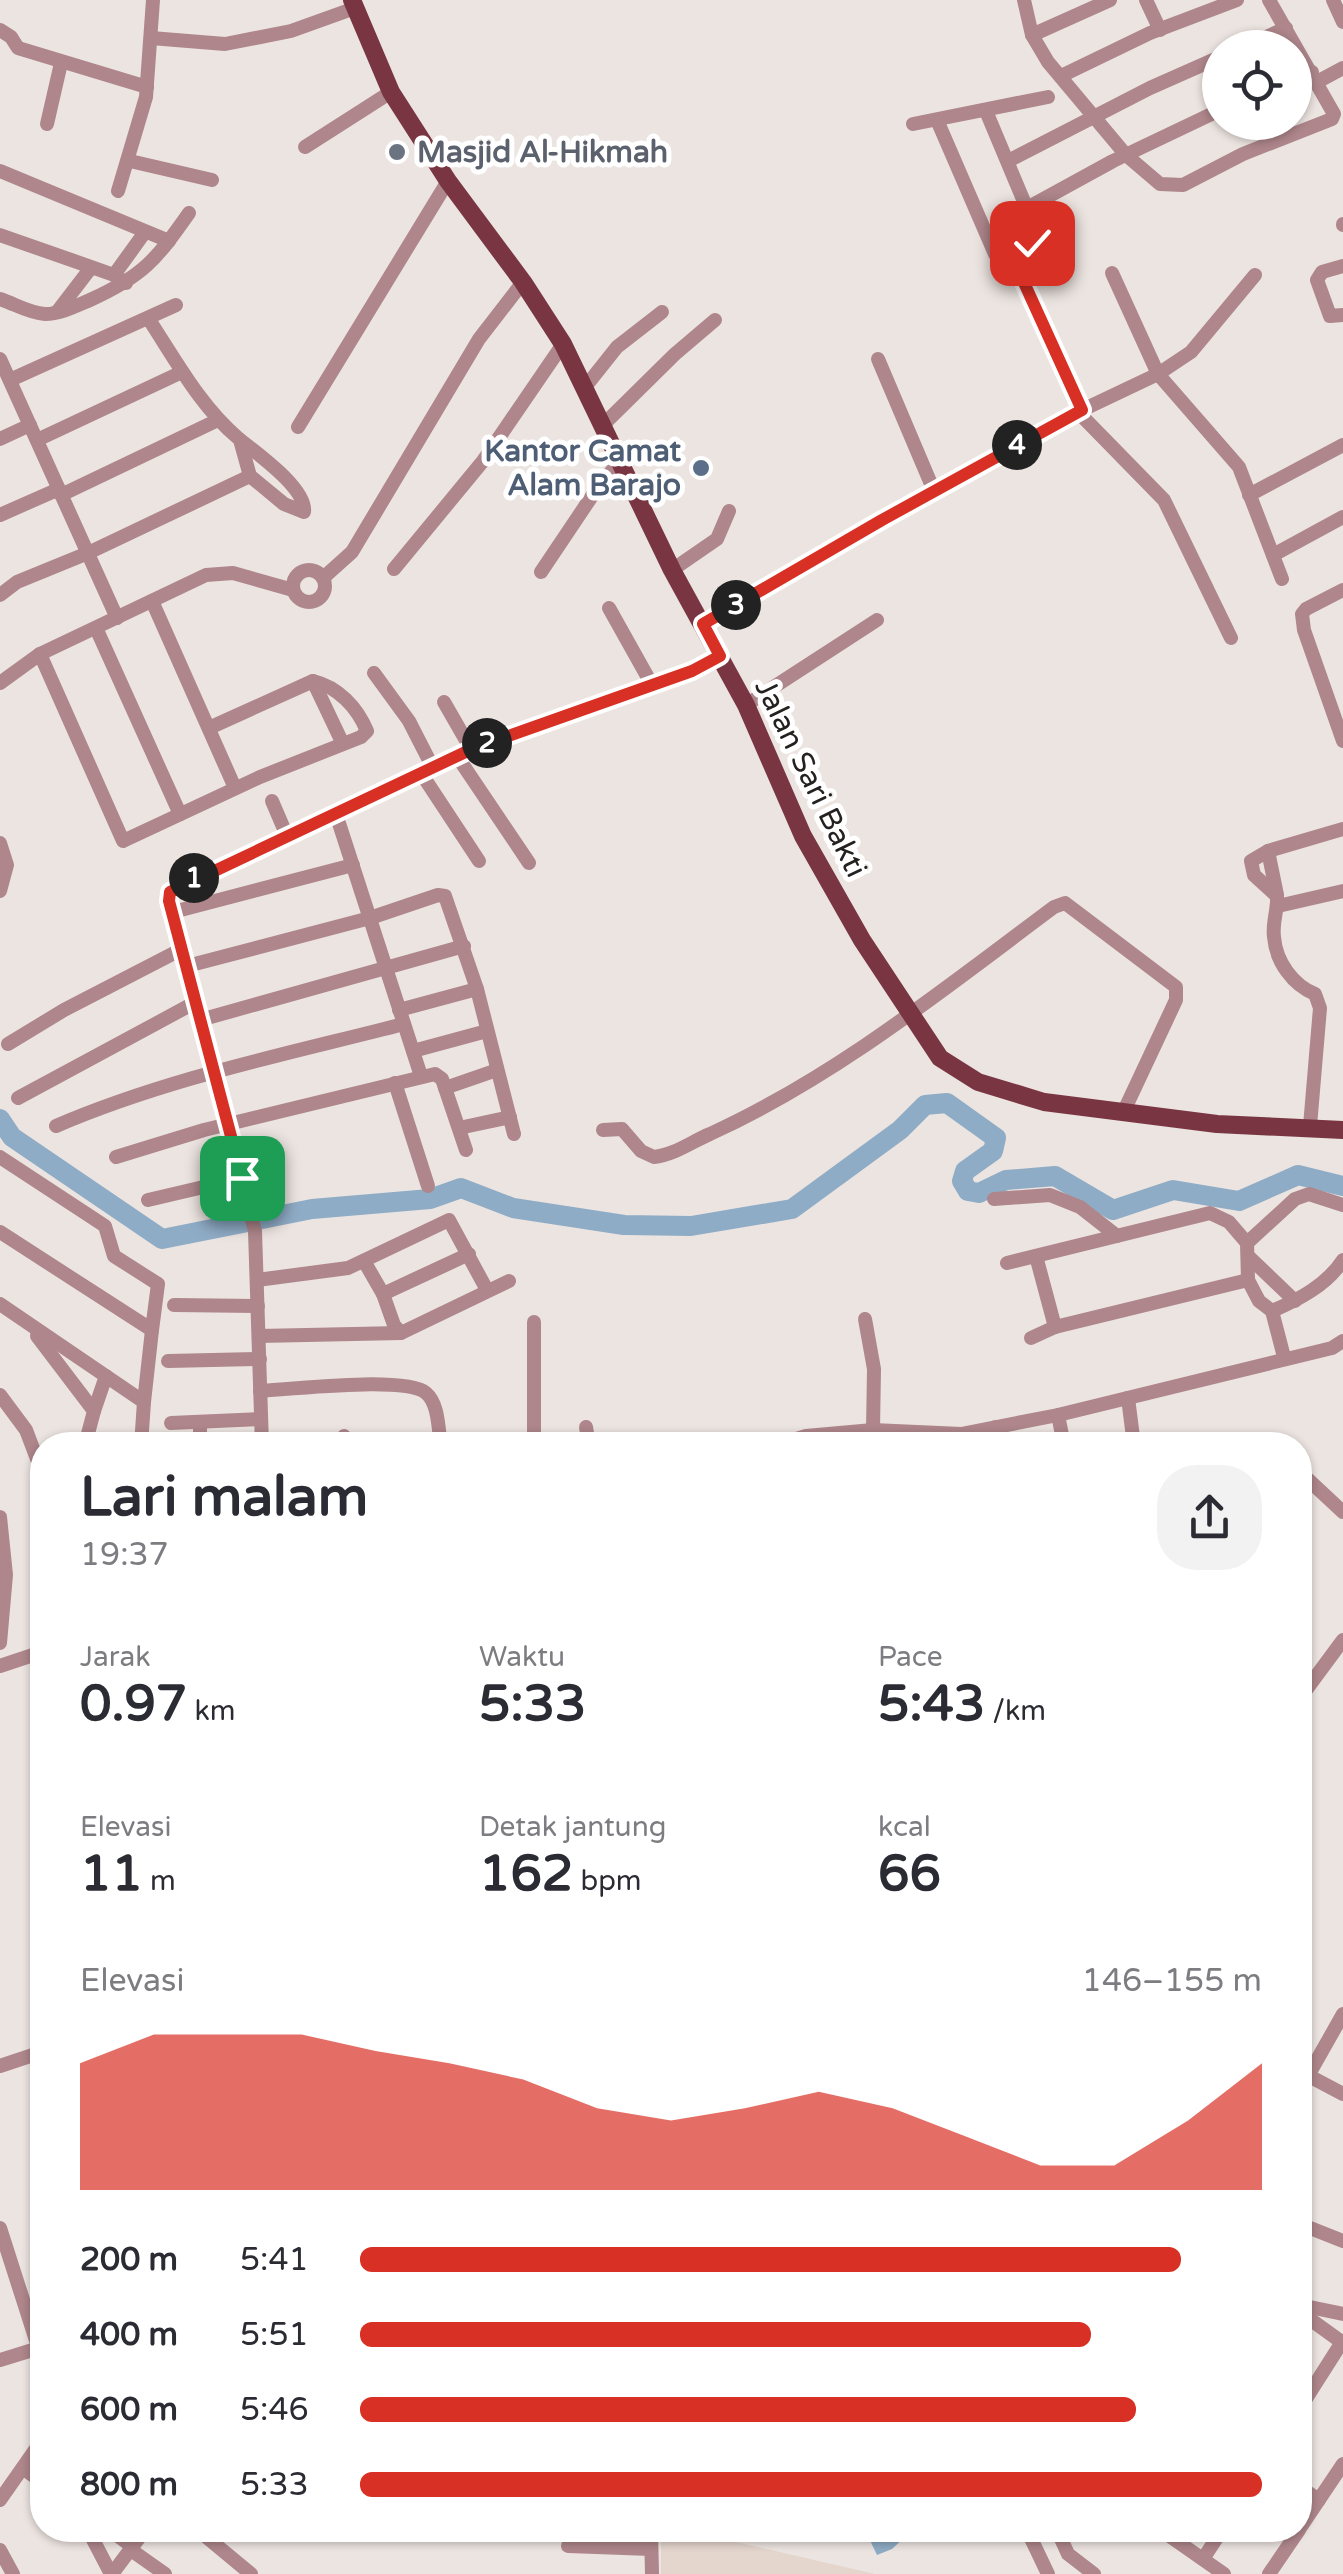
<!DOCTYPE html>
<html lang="id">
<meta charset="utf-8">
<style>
body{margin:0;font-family:"Varela Round",sans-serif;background:#f2f2f3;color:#2b2b33;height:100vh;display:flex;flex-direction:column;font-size:38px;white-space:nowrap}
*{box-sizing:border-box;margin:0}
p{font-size:32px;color:#7c7c81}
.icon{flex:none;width:55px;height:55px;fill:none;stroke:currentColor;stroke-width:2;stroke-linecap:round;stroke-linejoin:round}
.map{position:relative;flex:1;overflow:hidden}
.details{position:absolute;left:30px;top:1432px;width:1282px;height:1110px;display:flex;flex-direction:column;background:#fff;border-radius:40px;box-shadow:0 2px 8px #0004}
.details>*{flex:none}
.fabs{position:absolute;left:1202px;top:30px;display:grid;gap:20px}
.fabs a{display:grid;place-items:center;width:110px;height:110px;border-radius:50%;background:#fff;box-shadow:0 2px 8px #0004;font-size:50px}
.pin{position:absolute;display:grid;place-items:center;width:85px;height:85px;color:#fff;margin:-42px;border-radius:20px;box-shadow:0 5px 15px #0006}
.km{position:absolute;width:50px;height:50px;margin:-25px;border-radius:50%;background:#222;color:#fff;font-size:28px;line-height:50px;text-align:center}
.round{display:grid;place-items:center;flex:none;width:105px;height:105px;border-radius:40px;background:#f2f2f3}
.head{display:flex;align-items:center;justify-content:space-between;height:170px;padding:0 50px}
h1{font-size:55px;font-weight:700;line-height:75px}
.figures{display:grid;grid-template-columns:repeat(3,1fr);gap:15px;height:170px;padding:10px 50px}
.figures div{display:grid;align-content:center}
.figures b{font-size:50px;font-weight:700}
.figures small{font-size:28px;font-weight:400}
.figures p{font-size:28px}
.chart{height:280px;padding:20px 50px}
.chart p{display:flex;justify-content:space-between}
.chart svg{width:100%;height:180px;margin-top:10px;fill:#d93025;opacity:.7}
ul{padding:0 50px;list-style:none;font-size:32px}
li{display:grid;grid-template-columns:160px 120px 1fr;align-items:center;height:75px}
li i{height:25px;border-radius:12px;background:#d93025}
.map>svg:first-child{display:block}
</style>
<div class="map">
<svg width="1343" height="2574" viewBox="0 0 1343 2574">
<rect width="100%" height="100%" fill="#ece4e0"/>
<path fill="#e4d5cd" d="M661 2530H684L875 2574H661Z"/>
<path fill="#8facc6" d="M865 2530H905L907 2535 892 2549 877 2555Z"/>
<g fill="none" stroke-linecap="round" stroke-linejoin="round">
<path stroke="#8facc6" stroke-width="20" d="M0 1119 12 1137 162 1239 312 1209 430 1199 461 1188 513 1208 624 1225 691 1226 792 1209 900 1130 925 1105 947 1103 996 1138 993 1151 965 1171 962 1181 968 1191 979 1193 1006 1180 1055 1176 1113 1210 1173 1190 1239 1201 1298 1175 1343 1186"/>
<g stroke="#ae868b" stroke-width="14">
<path d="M1024 0 1032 35 1048 62 1126 155 1160 184 1183 185 1243 154 1332 119 1334 114 1269 0"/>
<path d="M1146 0 1160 30"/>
<path d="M1333 0 1343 22"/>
<path d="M0 30 11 37 18 48 147 87"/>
<path d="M1032 35 1110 0"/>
<path d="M151 38 225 44 291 31 355 8"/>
<path d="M1242 48 1286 28"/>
<path d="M1061 76 1150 33 1237 0"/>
<path d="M1295 79 1312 72"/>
<path d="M1317 82 1343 68"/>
<path d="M937 120 995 254 1000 259 1032 243 1038 235 986 111"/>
<path d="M47 124 61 63"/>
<path d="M913 124 1048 97"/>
<path d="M305 147 391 92"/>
<path d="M130 161 212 180"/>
<path d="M1008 161 1150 88 1220 57"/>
<path d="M0 171 169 241"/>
<path d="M118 191 146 97 153 0"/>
<path d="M1029 207 1113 161 1220 110"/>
<path d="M1343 225V224"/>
<path d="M0 235 114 275 126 283"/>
<path d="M1011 254 1083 410"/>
<path d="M1343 266 1322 272 1317 280 1330 316 1343 315"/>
<path d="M1112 273 1158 374 1191 352 1255 275"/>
<path d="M114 275 145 232"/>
<path d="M0 299C15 304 29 313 45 314 60 314 76 306 90 300 143 276 156 260 189 213"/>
<path d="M57 312 90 269"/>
<path d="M148 318C175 359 200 406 238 438 256 453 307 488 304 512L284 504 250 476 240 440"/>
<path d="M0 359 117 618"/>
<path d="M878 359 934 491"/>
<path d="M10 380 176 305"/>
<path d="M586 386 617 347 662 312"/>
<path d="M1078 412 1164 500 1231 638"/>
<path d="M604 424 675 354 715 320"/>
<path d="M298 427 448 181"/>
<path d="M0 439 30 425"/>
<path d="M37 440 182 372"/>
<path d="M61 495 218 420"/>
<path d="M1249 495 1343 445"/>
<path d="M0 515 59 489"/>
<path d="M1273 555 1343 517"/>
<path d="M394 569 483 461 563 344"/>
<circle cx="309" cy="586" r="16"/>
<path d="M672 570 717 539 729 511"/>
<path d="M541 572 594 493 619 462"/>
<path d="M323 578 352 552 479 339 523 282"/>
<path d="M1343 590 1306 609 1302 614 1304 630 1343 741"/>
<path d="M0 595 17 582 88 553 250 476"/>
<path d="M152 601 235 788"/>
<path d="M609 608 651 683"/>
<path d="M703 624 934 491 1078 412 1158 374 1239 467 1282 579"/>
<path d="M96 628 180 814"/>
<path d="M40 654 123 841 260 777 361 737 367 731C357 707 338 687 313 681"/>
<path d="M374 673 409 721 432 766"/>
<path d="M0 683 40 654 206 575 233 573 293 590"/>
<path d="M444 702 471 749"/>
<path d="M746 705 877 620"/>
<path d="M209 728 313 681 342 742"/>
<path d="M457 756 529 863"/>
<path d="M421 773 479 861"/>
<path d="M272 801 287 836"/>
<path d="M336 814 421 1076"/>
<path d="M0 843 7 865 0 891"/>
<path d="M1268 851 1277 895"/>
<path d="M1278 906 1343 891"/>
<path d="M173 912 353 865"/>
<path d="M187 966 370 918 438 895 445 896 477 989 514 1134"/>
<path d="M399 1010 477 989"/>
<path d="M200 1020 464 946"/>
<path d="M8 1044 64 1010 182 949"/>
<path d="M413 1051 487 1031"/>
<path d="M395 1083 428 1186"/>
<path d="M445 1088 497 1070"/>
<path d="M18 1098 196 1002"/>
<path d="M56 1126C168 1078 287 1054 404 1024"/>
<path d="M1310 1126 1320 1008 1315 994C1293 985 1276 962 1274 937 1272 923 1278 910 1277 896L1254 875 1251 861 1268 851 1343 829"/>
<path d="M459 1128 510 1117"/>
<path d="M603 1130 622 1129 641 1151 654 1157C674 1155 691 1142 710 1134 835 1077 944 989 1054 907L1065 903 1176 987V1000L1123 1113"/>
<path d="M0 1157 105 1226 114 1256 158 1284 152 1330"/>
<path d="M116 1157 204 1130 435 1074 442 1079 466 1150"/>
<path d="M994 1199 1050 1195 1080 1207 1117 1236"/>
<path d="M148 1200 242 1178"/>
<path d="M0 1232 152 1330 144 1402"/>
<path d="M1247 1243 1295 1199 1309 1194 1343 1205"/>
<path d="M1036 1256 1055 1327"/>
<path d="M1248 1256 1295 1301"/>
<path d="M364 1261 383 1294 394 1325 401 1333"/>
<path d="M1007 1263 1210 1213 1229 1222 1247 1243 1248 1280 1259 1301 1272 1311 1284 1357"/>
<path d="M257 1280 348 1268 449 1220 487 1290"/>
<path d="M383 1294 469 1254"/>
<path d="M0 1304 144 1402 141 1445"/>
<path d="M174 1305 258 1306"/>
<path d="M1272 1311C1298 1300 1327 1285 1343 1260"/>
<path d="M865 1319 874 1369 873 1430"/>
<path d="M534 1322V1445"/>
<path d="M37 1336 94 1411 85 1445"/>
<path d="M259 1336 401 1333 509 1281"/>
<path d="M1031 1338 1055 1327 1248 1280"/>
<path d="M168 1361 260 1359"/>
<path d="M260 1391C292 1389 406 1376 426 1393 439 1404 438 1429 441 1445"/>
<path d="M0 1395 26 1430 42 1472"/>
<path d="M1128 1398 1134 1445"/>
<path d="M94 1411 106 1376"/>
<path d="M1058 1415 1064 1445"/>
<path d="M200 1422V1445"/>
<path d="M171 1423 261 1419"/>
<path d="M586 1427 589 1445"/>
<path d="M996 1427 998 1445"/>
<path d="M262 1445 255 1231 169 901 170 892 471 749 692 671 720 657"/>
<path d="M343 1445 344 1436"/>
<path d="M777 1445 806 1436 873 1430 961 1434 1058 1415 1332 1348 1343 1341"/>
<path d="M1300 1472 1343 1512"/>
<path d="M0 1517 6 1575 0 1643"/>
<path d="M0 1666 42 1652"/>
<path d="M1300 1698 1343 1640"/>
<path d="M0 2066 42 2052"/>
<path d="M1309 2076 1343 2094"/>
<path d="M1300 2090 1343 2014"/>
<path d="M1300 2224 1343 2241"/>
<path d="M0 2228 42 2359"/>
<path d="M1300 2305 1343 2314"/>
<path d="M1300 2312 1343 2343"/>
<path d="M0 2360 39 2348"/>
<path d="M1300 2408 1342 2342"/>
<path d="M23 2468 42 2482"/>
<path d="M1300 2487 1319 2500"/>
<path d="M0 2500 42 2440"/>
<path d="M1300 2528 1343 2464"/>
<path d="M88 2530 111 2574"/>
<path d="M110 2530 133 2547"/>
<path d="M198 2530 251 2574"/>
<path d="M651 2530 652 2574"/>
<path d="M1027 2530 1048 2574"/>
<path d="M1057 2530 1068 2554 1094 2574"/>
<path d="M1161 2530 1224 2574"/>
<path d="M568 2546 651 2549"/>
<path d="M0 2550 13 2574"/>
<path d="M131 2550 165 2574"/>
<path d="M1203 2559 1222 2530"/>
<path d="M112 2574 145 2530"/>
<path d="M1269 2574 1299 2530"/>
</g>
<path stroke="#793642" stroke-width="18" d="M352 0 391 92 448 181 523 282 563 344 672 570 746 705 803 836 862 940 940 1058 978 1082 1044 1102 1217 1124 1343 1130"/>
</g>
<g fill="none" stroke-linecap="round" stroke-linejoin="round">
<defs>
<path id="route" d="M242 1178 169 901 170 892 472 749 692 671 720 656 703 624 882 520 1082 410 1011 254 1032 243"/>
</defs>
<use href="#route" stroke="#fff" stroke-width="20"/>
<use href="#route" stroke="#d93025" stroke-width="12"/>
</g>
<circle fill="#6b7280" stroke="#fff" stroke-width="4" cx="397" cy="152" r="10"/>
<circle fill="#5c6f8a" stroke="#fff" stroke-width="4" cx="701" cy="468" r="10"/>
<g text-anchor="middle" stroke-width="10" stroke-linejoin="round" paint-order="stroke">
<g font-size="30" font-weight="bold" fill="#5b616d" stroke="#fff" text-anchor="start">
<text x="417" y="162">Masjid Al-Hikmah</text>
</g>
<g font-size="30" font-weight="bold" fill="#4e5e75" stroke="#fff" text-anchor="end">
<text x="681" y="461">Kantor Camat<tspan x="681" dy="34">Alam Barajo</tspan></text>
</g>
<g font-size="30" fill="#242120" stroke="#fff">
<text transform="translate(811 778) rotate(64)" y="10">Jalan Sari Bakti</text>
</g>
</g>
</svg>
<div class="fabs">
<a><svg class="icon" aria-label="locate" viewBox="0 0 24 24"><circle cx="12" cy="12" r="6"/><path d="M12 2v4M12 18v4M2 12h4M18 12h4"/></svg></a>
</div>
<div class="pin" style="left:242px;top:1178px;background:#1e9e55"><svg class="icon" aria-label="arrive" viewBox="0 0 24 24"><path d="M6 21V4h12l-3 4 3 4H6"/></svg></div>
<div class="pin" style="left:1032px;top:243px;background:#d93025"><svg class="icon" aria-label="check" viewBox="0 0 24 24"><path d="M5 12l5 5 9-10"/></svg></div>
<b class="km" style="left:194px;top:878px">1</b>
<b class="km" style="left:487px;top:743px">2</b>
<b class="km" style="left:736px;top:605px">3</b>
<b class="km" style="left:1017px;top:445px">4</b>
<section class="details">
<div class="head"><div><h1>Lari malam</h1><p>19:37</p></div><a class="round"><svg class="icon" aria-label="share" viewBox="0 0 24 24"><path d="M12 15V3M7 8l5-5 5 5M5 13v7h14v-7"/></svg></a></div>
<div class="figures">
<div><p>Jarak</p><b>0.97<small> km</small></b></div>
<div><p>Waktu</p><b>5:33</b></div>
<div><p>Pace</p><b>5:43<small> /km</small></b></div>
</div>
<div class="figures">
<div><p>Elevasi</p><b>11<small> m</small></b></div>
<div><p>Detak jantung</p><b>162<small> bpm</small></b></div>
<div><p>kcal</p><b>66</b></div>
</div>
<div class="chart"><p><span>Elevasi</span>146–155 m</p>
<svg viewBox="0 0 160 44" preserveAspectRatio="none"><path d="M0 44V13L10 6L20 6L30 6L40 10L50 13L60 17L70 24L80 27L90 24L100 20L110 24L120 31L130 38L140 38L150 27L160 13V44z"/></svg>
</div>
<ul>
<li><b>200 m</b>5:41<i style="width:91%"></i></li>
<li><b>400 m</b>5:51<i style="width:81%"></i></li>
<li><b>600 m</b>5:46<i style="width:86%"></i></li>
<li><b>800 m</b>5:33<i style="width:100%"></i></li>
</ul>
</section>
</div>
